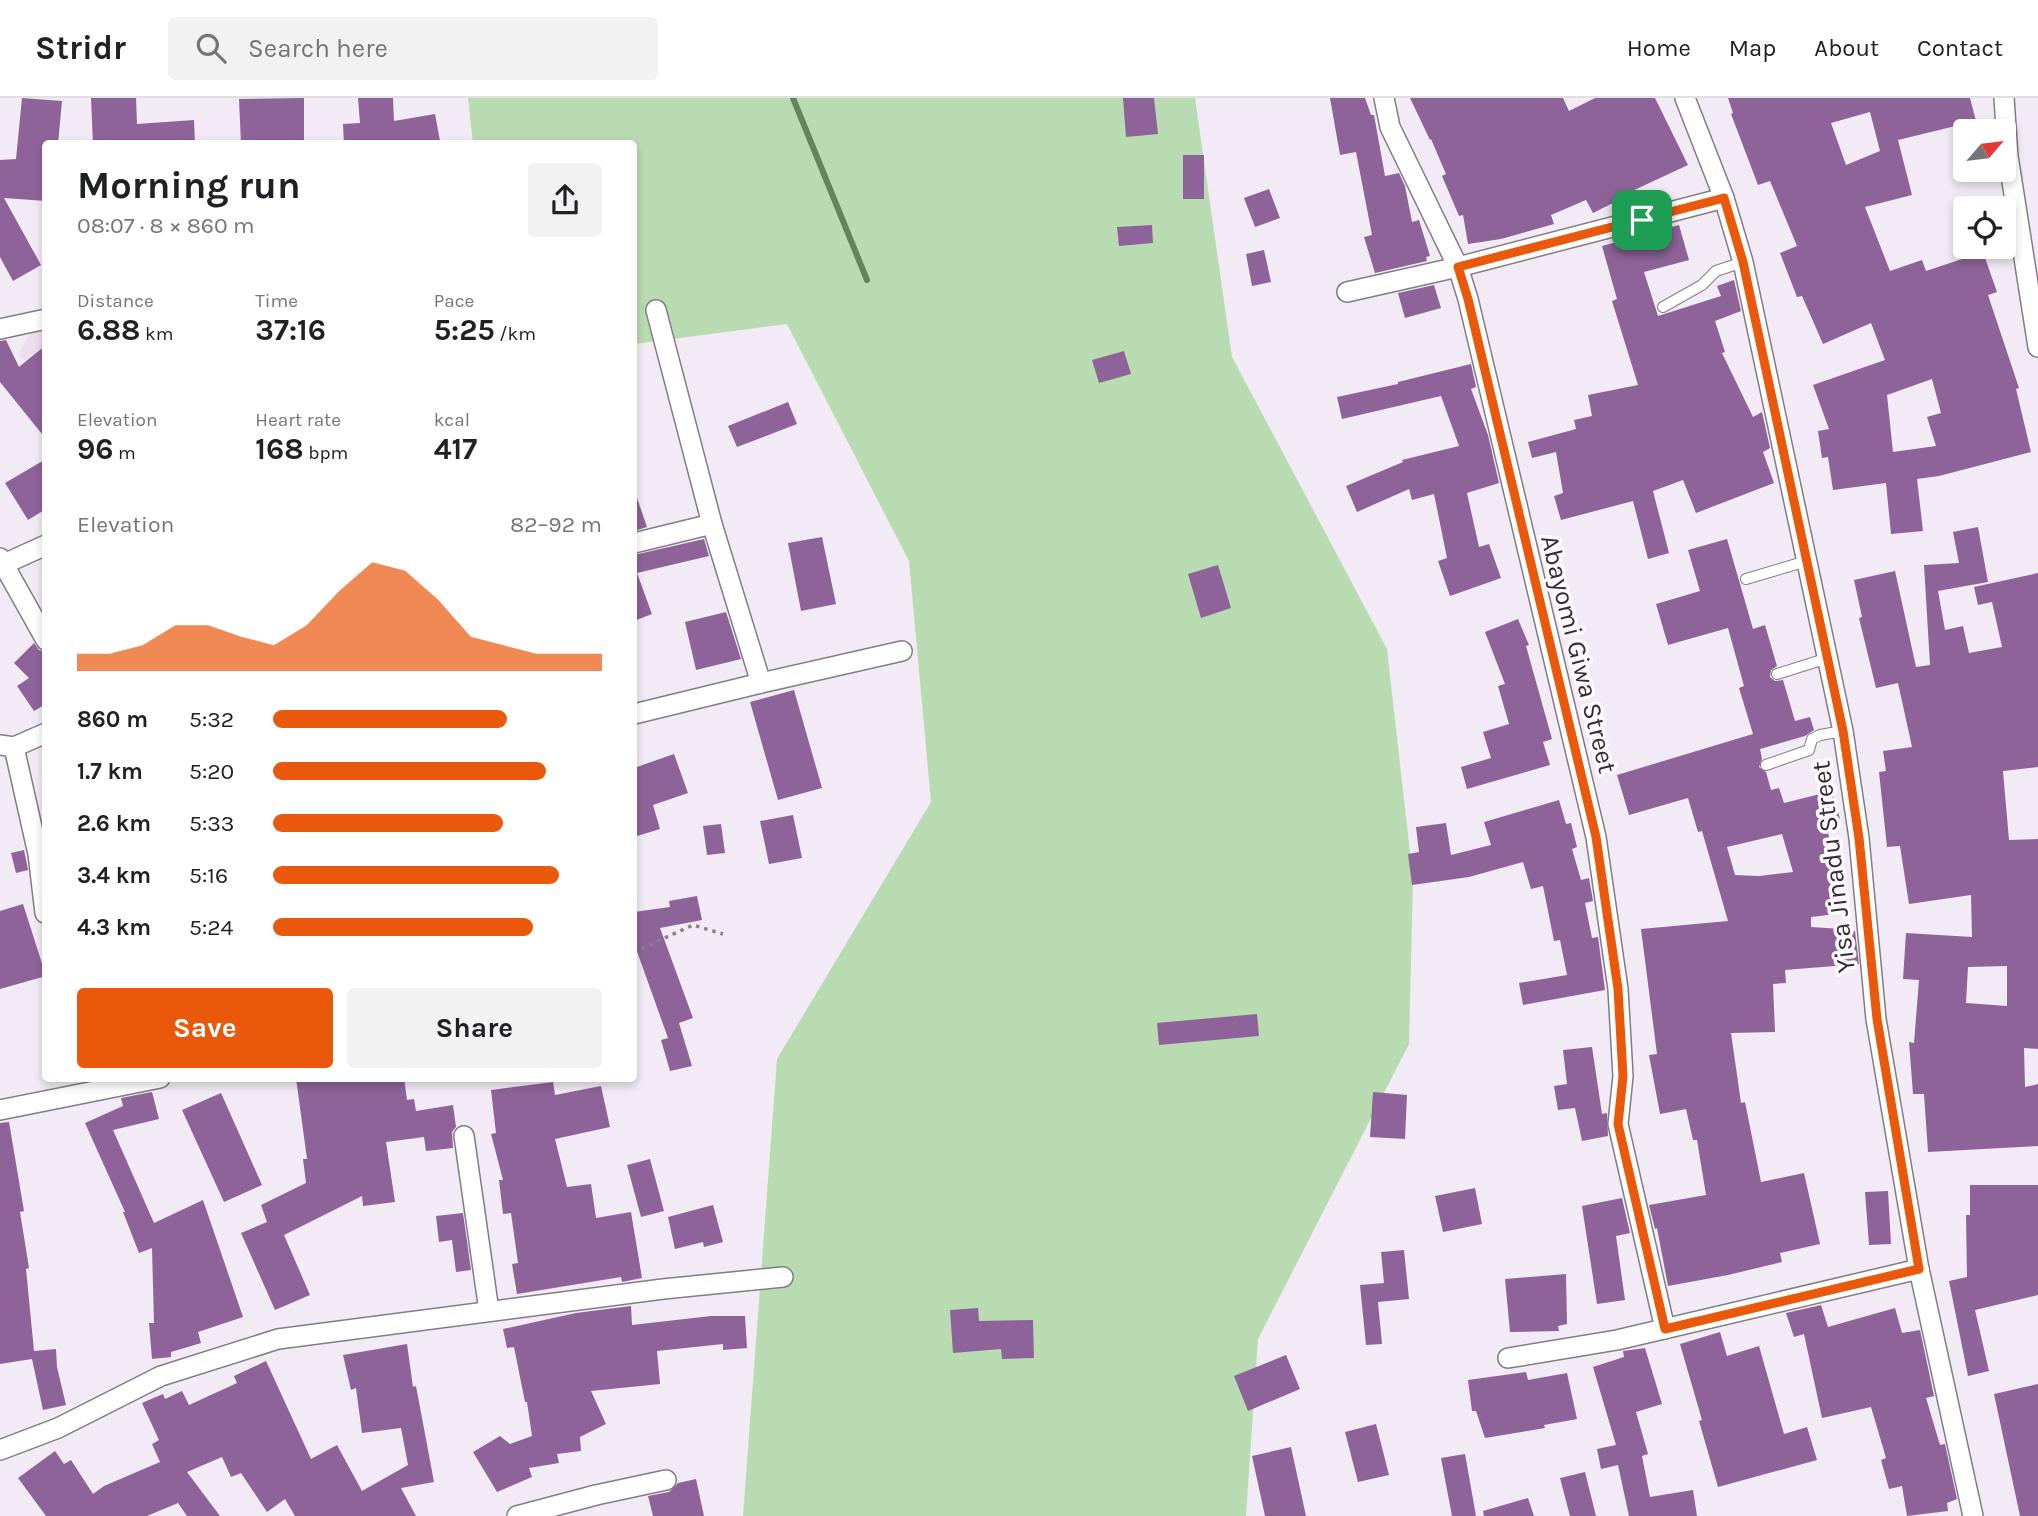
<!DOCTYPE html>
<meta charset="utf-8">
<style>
body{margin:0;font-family:Karla,sans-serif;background:#f2f2f2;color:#202124;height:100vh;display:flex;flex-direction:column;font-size:26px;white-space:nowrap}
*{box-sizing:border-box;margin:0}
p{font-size:23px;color:#757577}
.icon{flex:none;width:38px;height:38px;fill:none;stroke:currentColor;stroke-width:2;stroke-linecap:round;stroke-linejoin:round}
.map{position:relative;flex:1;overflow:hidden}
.drawer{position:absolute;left:42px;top:42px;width:595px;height:942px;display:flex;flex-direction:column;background:#fff;border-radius:7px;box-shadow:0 4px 10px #0003}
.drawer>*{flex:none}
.needle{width:46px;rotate:62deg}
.fabs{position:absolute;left:1953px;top:21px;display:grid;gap:14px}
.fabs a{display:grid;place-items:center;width:63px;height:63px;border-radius:7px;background:#fff;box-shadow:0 4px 10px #0003;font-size:35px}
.pin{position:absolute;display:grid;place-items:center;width:60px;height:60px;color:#fff;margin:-30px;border-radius:14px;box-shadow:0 4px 10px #0006}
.round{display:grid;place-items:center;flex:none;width:74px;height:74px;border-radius:7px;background:#f2f2f2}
.headline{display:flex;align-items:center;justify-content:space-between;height:119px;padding:0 35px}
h1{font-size:38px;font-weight:700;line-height:52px}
.figures{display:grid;grid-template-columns:repeat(3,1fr);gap:10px;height:119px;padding:7px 35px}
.figures div{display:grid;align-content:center}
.figures b{font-size:30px;font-weight:700}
.figures small{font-size:19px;font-weight:400}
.figures p{font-size:19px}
.chart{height:196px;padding:14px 35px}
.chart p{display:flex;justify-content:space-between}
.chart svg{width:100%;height:126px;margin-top:7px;fill:#ea580c;opacity:.7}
.cta{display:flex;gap:14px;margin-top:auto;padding:14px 35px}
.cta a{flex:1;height:80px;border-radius:7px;background:#ea580c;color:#fff;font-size:28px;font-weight:700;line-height:80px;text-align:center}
.cta a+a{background:#f2f2f2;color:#202124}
ul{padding:0 35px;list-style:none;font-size:23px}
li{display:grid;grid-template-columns:112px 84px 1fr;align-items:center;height:52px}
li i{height:18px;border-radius:9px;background:#ea580c}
header{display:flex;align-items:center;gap:42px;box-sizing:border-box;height:98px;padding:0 35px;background:#fff;border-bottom:2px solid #e0e0e0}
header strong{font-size:33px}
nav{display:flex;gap:38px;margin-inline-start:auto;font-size:24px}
.search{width:490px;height:63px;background:#f2f2f2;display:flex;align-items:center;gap:18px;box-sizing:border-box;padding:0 24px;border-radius:7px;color:#757577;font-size:26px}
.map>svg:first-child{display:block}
</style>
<header>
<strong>Stridr</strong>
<div class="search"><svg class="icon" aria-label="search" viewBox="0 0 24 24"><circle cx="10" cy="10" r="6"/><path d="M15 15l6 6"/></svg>Search here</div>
<nav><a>Home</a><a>Map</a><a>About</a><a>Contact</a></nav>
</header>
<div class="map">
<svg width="2038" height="1418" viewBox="0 0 2038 1418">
<rect width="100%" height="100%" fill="#f2eaf5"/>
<path fill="#ecdeef" d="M45 230V290L19 256 30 234Z"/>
<path fill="#b9dbb1" d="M468 0H1195L1232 259 1387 551 1413 781 1409 946 1258 1241 1246 1418H743L777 961 931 704 909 463 787 226 634 246V46L473 45Z"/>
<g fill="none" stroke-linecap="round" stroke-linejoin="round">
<path stroke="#64845d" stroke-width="6" d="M793 0 867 182"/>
</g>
<g fill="#8e6399" fill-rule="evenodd">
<path d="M22 0 62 3 58 46H46V103L4 100 41 167 13 183 0 159V62L16 61Z"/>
<path d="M91 0H136L137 26 194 22 195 46H93Z"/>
<path d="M304 0V46H241L239 1Z"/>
<path d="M358 0H393L394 23 435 16 440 43 426 46H344L343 26 360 25Z"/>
<path d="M1123 0H1154L1158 36 1126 39Z"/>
<path d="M1330 0H1365L1371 17H1374L1385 78 1399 75 1405 88 1412 124 1419 122 1430 158 1426 159 1427 163 1375 175 1364 139 1372 137 1356 54 1340 57Z"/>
<path d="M1410 0H1563L1569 13 1595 0H1655L1688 67 1630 94 1631 96 1593 115 1586 102 1551 117 1554 126 1501 141 1468 146 1463 117 1459 118 1442 78 1446 76 1431 41 1430 42Z"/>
<path d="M1728 0H1970L1976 23 1898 42 1912 97 1865 109 1890 173 1922 162 1926 173 1983 154 1997 194 1988 197 2019 290 2016 291 2031 354 1939 378 1917 381 1923 433 1891 436 1886 385 1833 392 1828 359 1822 360 1818 333 1829 331 1813 287 1885 262 1871 225 1823 246 1802 198 1797 199 1780 155 1797 148 1770 83 1758 87 1731 16 1733 15ZM1870 14 1880 53 1846 67 1831 25ZM1932 281 1941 315 1927 319 1936 348 1893 354 1887 297Z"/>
<rect x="1183" y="57" width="21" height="44"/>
<path d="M1269 91 1280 120 1255 129 1244 100Z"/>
<path d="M1152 127 1153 145 1119 148 1117 129Z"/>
<path d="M1679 127 1689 162 1644 174 1658 218 1721 198 1717 188 1734 182 1741 213 1715 223 1725 254 1722 255 1753 319 1762 314 1770 350 1763 354 1774 385 1696 415 1683 382 1653 393 1669 455 1648 461 1633 403 1561 422 1554 398 1563 395 1556 354 1532 360 1528 344 1576 331 1574 322 1592 318 1588 297 1638 287 1612 203 1617 201 1602 148Z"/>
<path d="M1264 152 1271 184 1252 188 1246 156Z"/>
<path d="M1434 187 1441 210 1405 220 1398 195Z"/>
<path d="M6 242 19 269 46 247V341L0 284V243Z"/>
<path d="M1124 253 1131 276 1099 285 1092 262Z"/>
<path d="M1471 266 1476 289 1471 291 1488 337 1499 385 1467 395 1479 449 1489 446 1501 480 1450 498 1438 463 1447 460 1434 396 1412 402 1409 391 1357 414 1346 388 1403 364 1402 362 1459 348 1441 298 1342 321 1337 299 1398 286V284Z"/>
<path d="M788 304 797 326 737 349 728 328Z"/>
<path d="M46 361V411L28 422 5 385Z"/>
<path d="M634 397H636L647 429 634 433Z"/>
<path d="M1978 429 1988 484 1938 493 1945 532 1963 528 1969 555 2002 549 1992 504 1978 507 1974 489 2038 475V669L2003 673 2009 742 2038 741V951L2024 950 2025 989 2038 986V1048L1928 1054 1924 996H1913L1909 944 1914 945 1919 882 1903 881 1906 835 1972 839 1971 797 1909 806 1900 748 1887 749 1879 674 1886 673 1883 653 1912 649 1898 585 1876 590 1859 520 1862 519 1854 482 1895 473 1916 569 1930 567 1924 467 1959 465 1953 434ZM2007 868V908L1966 905 1968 869Z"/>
<path d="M822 439 836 506 801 513 788 445Z"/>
<path d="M704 441 709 458 637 475 652 516 634 523V457Z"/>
<path d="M1727 441 1753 531 1765 527 1777 568 1771 572 1770 579 1775 583 1783 582 1795 623 1810 619 1814 632 1805 638 1760 651 1762 661 1759 669 1766 674 1771 692 1779 690 1784 705 1832 693 1840 721 1825 724 1836 765 1840 764 1847 791 1844 815 1811 819V829L1842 831V834L1855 833 1859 866 1785 872 1786 885 1773 886 1775 934 1731 935 1741 1005 1745 1004 1761 1084 1804 1075 1820 1146 1780 1155 1782 1164 1728 1177 1668 1188 1657 1130 1655 1131 1649 1107 1706 1097 1697 1042H1693L1686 1011 1660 1016 1649 957 1657 956 1641 831 1728 823 1702 733 1698 734 1688 700 1629 717 1617 677 1753 636 1739 590 1744 588 1728 530 1668 547 1656 506 1700 493 1688 452ZM1782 736 1793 774 1759 778 1735 777 1727 749Z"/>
<path d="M1218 467 1231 510 1201 520 1188 476Z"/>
<path d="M726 514 741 561 696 572 685 524Z"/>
<path d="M1518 521 1529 547 1526 548 1552 641 1543 644 1550 667 1467 691 1461 669 1491 660 1483 634 1509 626 1498 588 1505 586 1485 534Z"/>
<path d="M34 545 39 552 46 554V606L34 613 17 588 29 580 14 565Z"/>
<path d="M794 592 822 690 778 702 750 604Z"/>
<path d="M674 656 688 695 653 707 660 731 634 739V670Z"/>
<path d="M1559 702 1566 726 1571 725 1577 749 1572 751 1581 782 1589 780 1593 803 1585 805 1592 840 1598 839 1605 892 1523 907 1519 885 1567 877 1560 842 1554 843 1543 788 1531 791 1523 764 1469 779 1412 787 1408 756 1419 754 1416 729 1446 725 1451 757 1491 747 1484 724Z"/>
<path d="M793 717 802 760 769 766 760 723Z"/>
<path d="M721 726 725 755 707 757 703 728Z"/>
<path d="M24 752 28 772 16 775 11 755Z"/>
<path d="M697 798 702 822 660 830 693 920 679 925 692 968 670 973 661 942 668 940 634 845V814L670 809 669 803Z"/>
<path d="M23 806 46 878 0 891V813Z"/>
<path d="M1257 916 1259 938 1159 947 1157 925Z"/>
<path d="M1592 949 1602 1016 1607 1015 1608 1038 1582 1043 1575 1010 1558 1012 1554 988 1567 986 1563 952Z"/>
<path d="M296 980H404L407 1002 414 1001 416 1013 453 1007 456 1029 452 1034 453 1050 426 1053 424 1039 386 1044 395 1104 363 1108 362 1098 284 1137 310 1197 275 1212 241 1135 267 1124 261 1107 306 1085 303 1061H307Z"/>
<path d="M553 984 555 997 601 988 610 1029 555 1041 567 1089 591 1086 596 1120 631 1114 642 1180 622 1184 621 1179 517 1196 512 1166 518 1165 511 1115 503 1116 499 1082H503L491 1036 496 1035 491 992Z"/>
<path d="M152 994 159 1021 113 1032 154 1125 203 1102 243 1219 198 1234 201 1245 171 1254V1259L152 1261 149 1225H154L152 1150 139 1155 123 1114H125L85 1025 123 1008 121 1000Z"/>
<path d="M1373 994 1407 997 1405 1041 1370 1039Z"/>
<path d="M221 995 262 1087 224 1104 182 1012Z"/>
<path d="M9 1024 24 1113 20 1114 29 1170 26 1171 34 1253 56 1251 57 1269 66 1307 43 1312 32 1261 0 1266V1025Z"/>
<path d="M650 1061 664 1113 641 1119 627 1067Z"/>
<path d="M1970 1087H2038V1197L1975 1212 1989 1273 1968 1278 1949 1183 1967 1179 1966 1117H1970Z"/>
<path d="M1475 1090 1482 1126 1443 1134 1435 1098Z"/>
<path d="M1888 1093 1891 1146 1869 1147 1865 1094Z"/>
<path d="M1622 1100 1630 1135 1616 1138 1625 1202 1597 1206 1582 1108Z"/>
<path d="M713 1107 723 1144 704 1149 703 1144 675 1151 668 1119Z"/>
<path d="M463 1115 471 1172 456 1174 452 1142 439 1144 436 1118Z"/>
<path d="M1404 1152 1409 1201 1378 1204 1382 1246 1366 1247 1360 1187 1384 1185 1381 1154Z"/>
<path d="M1566 1176 1567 1226 1558 1228 1559 1233 1510 1234 1505 1181Z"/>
<path d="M1821 1207 1828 1229 1895 1210 1902 1235 1920 1232 1934 1298 1926 1300 1940 1347 1945 1346 1957 1401 1947 1405 1948 1413 1907 1418 1902 1388 1889 1391 1881 1362 1886 1360 1871 1309 1822 1320 1804 1236 1794 1239 1786 1215Z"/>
<path d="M631 1208 632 1227 711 1218H745L747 1250 723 1252V1246L657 1253 660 1286 591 1293 606 1326 580 1339 581 1353 557 1356 559 1365 529 1370 532 1379 497 1394 473 1354 500 1338 510 1346 532 1338 527 1304H525L514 1249 507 1250 503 1231 576 1215Z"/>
<path d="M978 1210 979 1223 1033 1222 1034 1260 1002 1261 1001 1251 953 1255 950 1212Z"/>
<path d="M1720 1234 1727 1258 1759 1248 1784 1336 1807 1329 1817 1362 1718 1389 1699 1323 1702 1322 1680 1246Z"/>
<path d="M407 1246 413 1289 416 1288 434 1384 401 1390 416 1418H295L285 1401 267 1414 241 1375 231 1379 222 1359 187 1374 220 1418H187L178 1405 147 1418H46L18 1380 55 1353 64 1366 71 1362 93 1396 104 1388 160 1364 152 1346 159 1342 142 1305 163 1296 165 1301 182 1293 189 1307 237 1285 234 1278 266 1263 311 1361 337 1347 362 1393 408 1367 401 1330 362 1335 356 1290 351 1292 343 1257Z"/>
<path d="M1645 1250 1662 1306 1636 1314 1648 1356 1642 1358 1650 1399 1693 1392 1697 1418H1629L1618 1367 1601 1371 1597 1351 1616 1347 1593 1269 1624 1259 1623 1253Z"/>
<path d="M1286 1257 1300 1291 1248 1313 1234 1278Z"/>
<path d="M1526 1274 1528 1282 1567 1275 1577 1321 1544 1327 1545 1330 1485 1340 1476 1313H1472L1468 1282Z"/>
<path d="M2038 1286V1418H2020L1994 1296Z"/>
<path d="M1376 1326 1389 1377 1358 1384 1345 1334Z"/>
<path d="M1291 1349 1306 1418H1265L1252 1358Z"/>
<path d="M1465 1356 1476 1418H1452L1441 1360Z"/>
<path d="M1585 1374 1596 1418H1570L1560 1380Z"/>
<path d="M696 1381 704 1418H653L648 1398 669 1394 678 1385Z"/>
<path d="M1528 1400 1534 1418H1484L1483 1413Z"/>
</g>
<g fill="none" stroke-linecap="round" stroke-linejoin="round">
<defs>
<g id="lane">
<path d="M1663 209 1702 187 1716 173 1743 164"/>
<path d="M1746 481 1807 463"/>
<path d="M1777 576 1828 560"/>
<path d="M1766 667 1809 652 1812 641 1820 637 1843 633"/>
</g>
<g id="street">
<path d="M1685 0 1724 100 1743 164 1843 633 1859 740 1876 921 1919 1171 1973 1418"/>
<path d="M2004 0 2008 58 2038 249"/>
<path d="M1347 194 1458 169 1390 29 1384 0"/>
<path d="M656 212 712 426"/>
<path d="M0 231 46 221"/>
<path d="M634 445 712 426 761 585 634 616"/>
<path d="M0 460 46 542"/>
<path d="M4 466 46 447"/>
<path d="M761 585 902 553"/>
<path d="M0 647 14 649 46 635"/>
<path d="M14 649 38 756 45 815"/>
<path d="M0 1012 160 980"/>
<path d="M464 1038 489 1213"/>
<path d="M1665 1231 1618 1026 1623 978 1618 891 1596 739 1468 201 1458 169 1724 100"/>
<path d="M1508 1260 1617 1242 1919 1171"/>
<path d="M0 1352 58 1330 161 1278 278 1241 663 1191 783 1179"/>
<path d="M517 1418 596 1397 666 1382"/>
</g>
</defs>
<use href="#lane" stroke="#837c85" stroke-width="12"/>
<use href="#street" stroke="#837c85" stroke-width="22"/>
<path stroke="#88838a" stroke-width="3.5" stroke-dasharray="3.5 5" stroke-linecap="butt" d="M634 854 693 827 723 836"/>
<use href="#lane" stroke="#fff" stroke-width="10"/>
<use href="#street" stroke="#fff" stroke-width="19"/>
</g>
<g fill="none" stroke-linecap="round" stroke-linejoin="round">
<defs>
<path id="route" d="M1724 100 1743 164 1843 633 1859 740 1877 921 1919 1171 1665 1231 1618 1026 1623 978 1618 891 1596 739 1468 201 1458 169Z"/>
</defs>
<use href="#route" stroke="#fff" stroke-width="14"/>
<use href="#route" stroke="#ea580c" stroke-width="9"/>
</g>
<g text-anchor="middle" stroke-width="7" stroke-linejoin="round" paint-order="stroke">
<g font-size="26" fill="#312e32" stroke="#fef8ff">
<text transform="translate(1579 556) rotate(76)" y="9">Abayomi Giwa Street</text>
<text transform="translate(1833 769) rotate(-97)" y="9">Yisa Jinadu Street</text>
</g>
</g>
</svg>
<div class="fabs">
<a><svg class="needle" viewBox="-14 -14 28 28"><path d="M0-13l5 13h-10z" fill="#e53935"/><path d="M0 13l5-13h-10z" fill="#757577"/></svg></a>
<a><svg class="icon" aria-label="locate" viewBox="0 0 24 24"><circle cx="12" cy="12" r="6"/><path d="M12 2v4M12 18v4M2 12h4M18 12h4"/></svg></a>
</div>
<div class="pin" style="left:1642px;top:122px;background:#1e9e55"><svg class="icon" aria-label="arrive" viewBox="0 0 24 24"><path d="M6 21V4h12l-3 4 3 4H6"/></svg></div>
<section class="drawer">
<div class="headline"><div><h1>Morning run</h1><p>08:07 · 8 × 860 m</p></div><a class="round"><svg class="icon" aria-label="share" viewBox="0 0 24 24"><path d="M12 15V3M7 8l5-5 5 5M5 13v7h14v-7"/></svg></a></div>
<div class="figures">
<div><p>Distance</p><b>6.88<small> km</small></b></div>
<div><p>Time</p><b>37:16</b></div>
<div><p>Pace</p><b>5:25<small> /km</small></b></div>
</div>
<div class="figures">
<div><p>Elevation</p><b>96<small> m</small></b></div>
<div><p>Heart rate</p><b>168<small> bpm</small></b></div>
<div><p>kcal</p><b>417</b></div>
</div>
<div class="chart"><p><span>Elevation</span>82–92 m</p>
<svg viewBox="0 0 160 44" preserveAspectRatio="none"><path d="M0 44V38L10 38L20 35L30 28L40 28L50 32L60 35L70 28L80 16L90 6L100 9L110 19L120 32L130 35L140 38L150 38L160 38V44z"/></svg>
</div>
<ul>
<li><b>860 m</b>5:32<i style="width:71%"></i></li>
<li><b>1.7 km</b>5:20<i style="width:83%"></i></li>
<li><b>2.6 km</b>5:33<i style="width:70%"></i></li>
<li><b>3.4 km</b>5:16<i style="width:87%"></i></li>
<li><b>4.3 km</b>5:24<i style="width:79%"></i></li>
</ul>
<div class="cta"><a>Save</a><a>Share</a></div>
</section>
</div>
